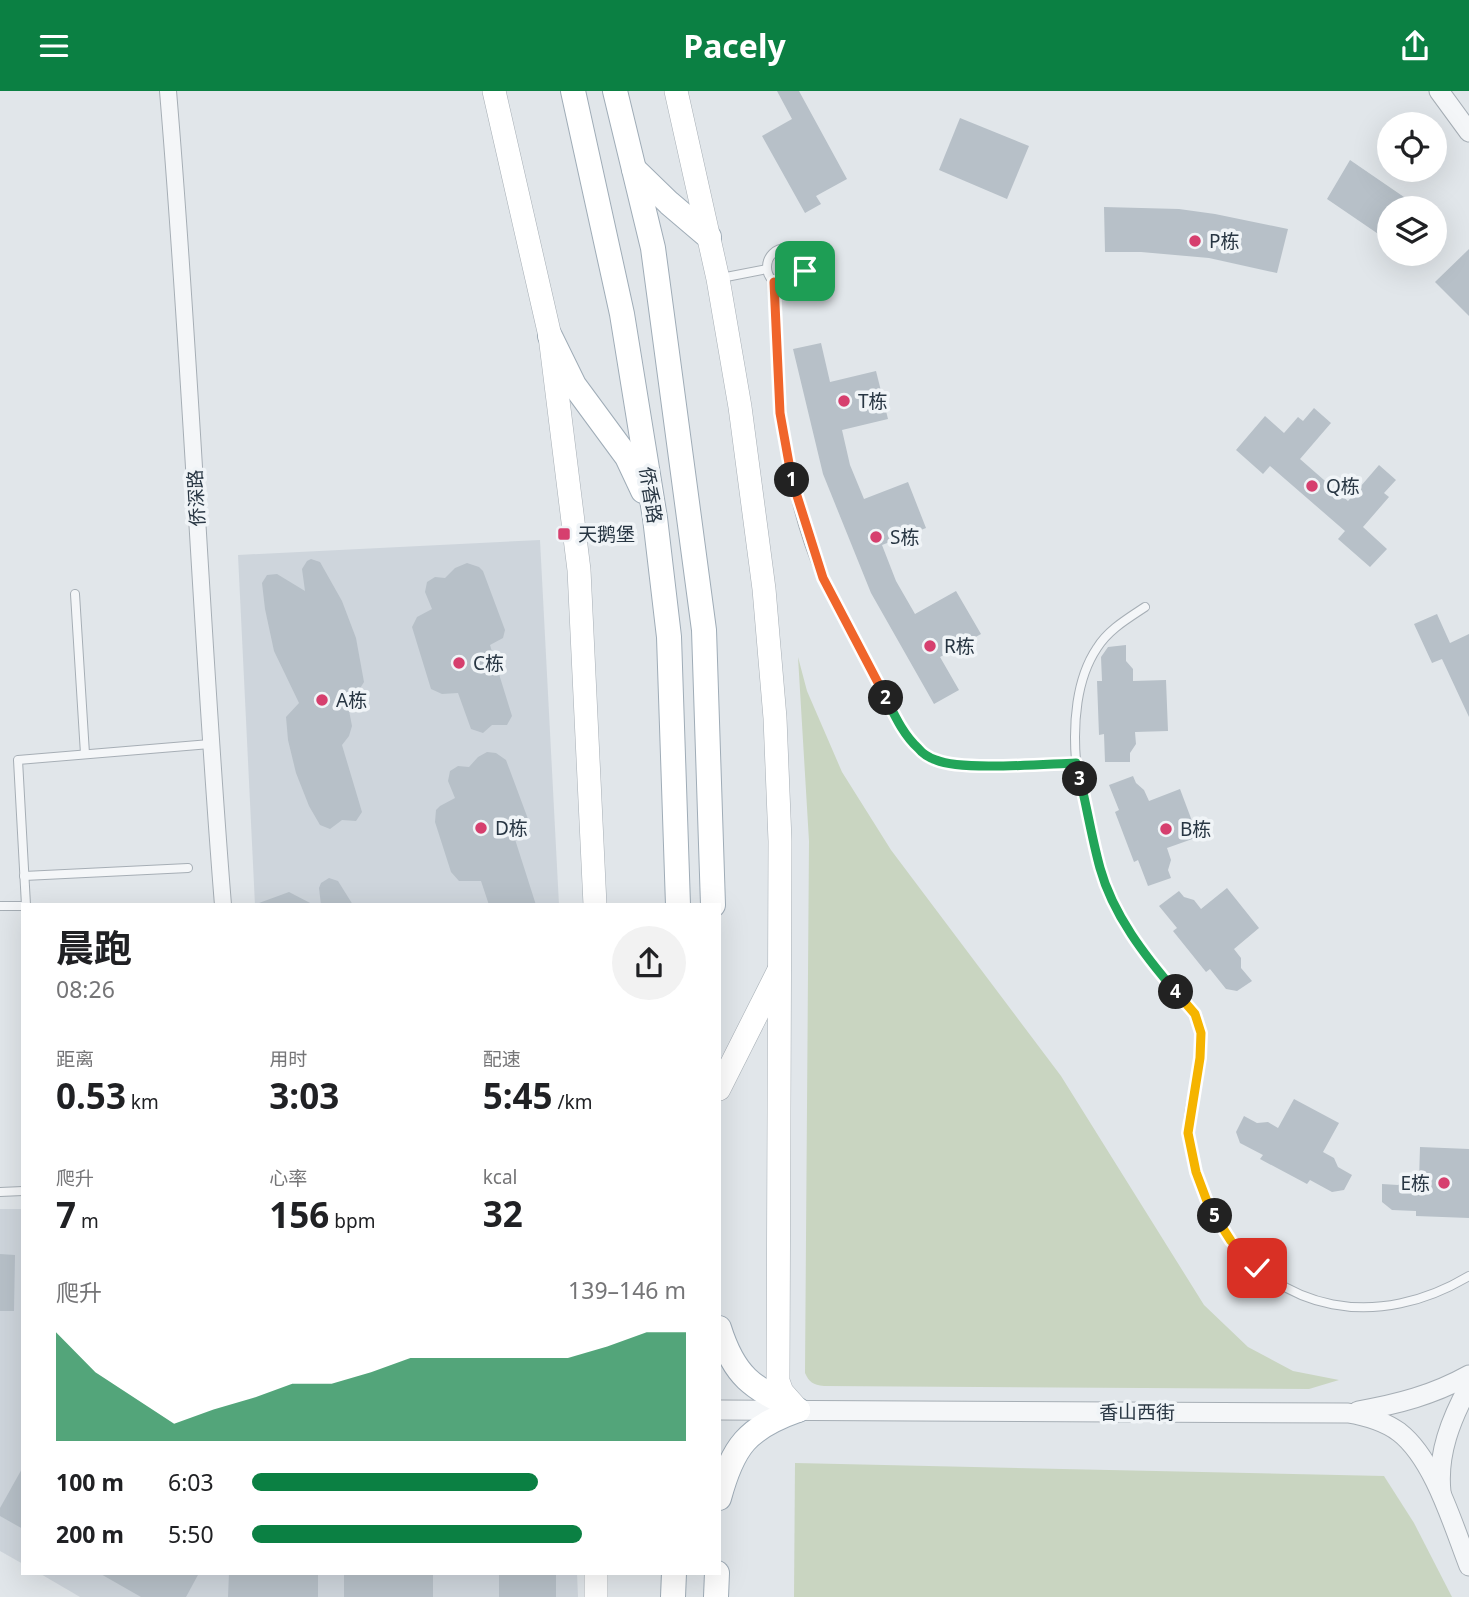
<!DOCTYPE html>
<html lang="zh">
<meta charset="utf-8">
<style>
body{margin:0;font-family:"Noto Sans","Noto Sans SC",sans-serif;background:#f2f2f2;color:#202124;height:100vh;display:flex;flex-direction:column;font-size:26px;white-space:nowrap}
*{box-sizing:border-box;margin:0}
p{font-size:23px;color:#757577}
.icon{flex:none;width:38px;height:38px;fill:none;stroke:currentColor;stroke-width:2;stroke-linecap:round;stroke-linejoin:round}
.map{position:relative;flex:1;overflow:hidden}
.sheet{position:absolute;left:21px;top:812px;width:700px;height:672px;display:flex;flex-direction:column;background:#fff;border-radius:0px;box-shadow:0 7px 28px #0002}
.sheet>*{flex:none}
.buttons{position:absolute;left:1377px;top:21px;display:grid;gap:14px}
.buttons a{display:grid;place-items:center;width:70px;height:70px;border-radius:50%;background:#fff;box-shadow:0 7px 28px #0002;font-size:35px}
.pin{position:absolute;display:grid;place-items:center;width:60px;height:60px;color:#fff;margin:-30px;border-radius:14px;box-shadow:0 4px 10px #0006}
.km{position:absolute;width:35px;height:35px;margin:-18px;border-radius:50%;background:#222;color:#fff;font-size:19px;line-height:35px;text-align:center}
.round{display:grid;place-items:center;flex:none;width:74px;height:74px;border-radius:37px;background:#f2f2f2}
.headline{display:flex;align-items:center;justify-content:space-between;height:119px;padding:0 35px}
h1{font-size:38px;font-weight:700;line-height:52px}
.stats{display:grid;grid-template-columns:repeat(3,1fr);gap:10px;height:119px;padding:7px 35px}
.stats div{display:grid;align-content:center}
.stats b{font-size:35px;font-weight:700}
.stats small{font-size:19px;font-weight:400}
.stats p{font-size:19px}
.chart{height:196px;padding:14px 35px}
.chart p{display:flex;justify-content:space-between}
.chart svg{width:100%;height:126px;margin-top:7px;fill:#0b8043;opacity:.7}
ul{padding:0 35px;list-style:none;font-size:23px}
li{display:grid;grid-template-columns:112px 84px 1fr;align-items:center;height:52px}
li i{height:18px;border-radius:9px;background:#0b8043}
header{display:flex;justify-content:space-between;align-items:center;height:91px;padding:0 35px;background:#0b8043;color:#fff;font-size:32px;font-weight:700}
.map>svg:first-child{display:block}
</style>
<header><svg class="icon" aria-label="menu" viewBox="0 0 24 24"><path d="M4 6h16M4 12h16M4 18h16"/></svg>Pacely<svg class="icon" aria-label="share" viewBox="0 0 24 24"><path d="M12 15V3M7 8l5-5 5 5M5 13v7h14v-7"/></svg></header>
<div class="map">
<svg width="1469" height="1506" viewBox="0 0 1469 1506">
<rect width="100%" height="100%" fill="#e1e6ea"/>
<g fill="#ced5dc">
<path d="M540 449 559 814H255L238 464Z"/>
<path d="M0 1118H23V1473L0 1460Z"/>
<path d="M39 1482H577L578 1506H80Z"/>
</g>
<g fill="#c9d5c1">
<path d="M798 566 807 600 842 681 891 759 1061 985 1204 1214 1248 1256 1293 1280 1339 1289 1309 1298 824 1295C813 1294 809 1291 805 1282L809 750Z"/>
<path d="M795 1372 1384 1385 1414 1432 1452 1506H794Z"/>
</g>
<g fill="#b7c0c8">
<path d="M777 0H799L847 88 816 105 821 113 805 122 762 45 792 28Z"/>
<path d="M960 27 1029 55 1007 108 939 79Z"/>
<path d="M1350 69 1420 117H1390V151L1327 108Z"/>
<path d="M1104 116 1179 118 1215 123 1288 138 1277 182 1209 167 1141 161H1105Z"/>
<path d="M1469 158V225L1435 191Z"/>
<path d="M821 252 830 291 876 280 888 328 842 339 850 374 864 408 908 391 926 437 882 454 896 490 915 523 956 500 981 543 940 566 959 599 934 613 871 502 823 383 793 258Z"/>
<path d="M1314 317 1331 332 1300 368 1348 410 1379 374 1396 389 1384 402 1389 406 1363 436 1387 458 1370 476 1338 448 1345 440 1270 375 1263 383 1236 359 1265 325 1284 342 1298 326 1303 330Z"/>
<path d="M311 468 320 471 342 510 356 547 364 591 359 599 346 604 352 635 349 645 342 654 362 721 356 730 342 729 330 738 320 734 309 715 296 682 288 649 286 626 299 612 274 560 265 518 262 492 267 484 277 483 305 500 302 478 307 470Z"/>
<path d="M467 472 479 476 483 480 505 539 503 547 490 554 512 625 507 634H492L483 642 471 638 458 602 442 603 431 598 412 536 417 526 432 518 425 501 427 491 435 486 445 487 455 477Z"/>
<path d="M1437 523 1450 552 1469 543V626L1442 568 1432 572 1414 533Z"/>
<path d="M1126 554V570L1133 578V590L1166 589 1168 640 1135 641 1136 653 1130 662V671H1105L1104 643 1099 644 1097 590H1102L1101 566 1108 556Z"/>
<path d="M487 661 496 662 506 669 528 728 527 736 513 742 536 814H489L481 790H459L451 781 435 731 436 719 440 715 455 707 448 690 450 680 458 675 469 676 478 666Z"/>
<path d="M1133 685 1136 692 1144 699 1149 710 1180 698 1198 746 1167 757 1171 769 1168 779 1171 787 1148 795 1138 769 1134 771 1115 721 1119 719 1109 694Z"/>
<path d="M329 787 338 790 353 814H321L319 797 321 792Z"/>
<path d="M1227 797 1259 837 1234 858 1241 867V877L1252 890 1237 900 1226 898 1210 878 1206 881 1173 840 1177 837 1159 815 1179 800 1184 806 1194 809 1201 818Z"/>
<path d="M289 801 314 814H260L259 812Z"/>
<path d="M1294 1008 1339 1032 1323 1061 1334 1067 1338 1076 1352 1084 1344 1099 1332 1101 1310 1089 1307 1093 1260 1068 1263 1064 1240 1052 1236 1041 1244 1025 1257 1032 1268 1031 1278 1037Z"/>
<path d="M1420 1056 1469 1058V1127L1416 1125V1120L1392 1119 1382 1111V1093L1398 1094 1407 1089H1419Z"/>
<path d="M0 1163 15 1164 14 1220H0Z"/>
<path d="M23 1376V1438L0 1425V1417Z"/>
<path d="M99 1482H199L186 1506H141Z"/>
<path d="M229 1482H318V1506H228Z"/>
<rect x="344" y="1482" width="89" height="24"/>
<rect x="499" y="1482" width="57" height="24"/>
</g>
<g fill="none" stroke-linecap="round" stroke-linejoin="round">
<defs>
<g id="service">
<circle cx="786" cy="176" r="19"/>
<path d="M721 187 767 178"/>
<path d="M774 191C778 292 781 395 823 488 847 539 876 589 902 639 912 650 920 661 934 668 958 680 1046 673 1076 672"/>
<path d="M75 503 85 663"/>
<path d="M1145 516C1127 528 1108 539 1097 557 1076 588 1073 633 1076 670 1078 690 1086 712 1091 732 1094 747 1096 763 1100 779 1108 805 1124 831 1138 854 1149 872 1165 888 1178 904 1183 910 1191 917 1195 924 1215 961 1185 1005 1188 1044 1191 1075 1203 1106 1220 1133 1278 1224 1379 1239 1469 1185"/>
<path d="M24 785 188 777"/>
<path d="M26 814 18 669 210 653"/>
<path d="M0 815H23"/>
<path d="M0 1101 23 1100"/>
</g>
<path id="minor" d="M168 0C191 271 201 543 223 814"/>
<g id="tertiary">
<path d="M1439 0 1469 41"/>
<path d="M719 1319 1348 1322C1366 1325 1384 1330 1399 1341 1434 1368 1453 1434 1469 1475"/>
<path d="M1358 1320C1398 1313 1433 1304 1469 1284"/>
<path d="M1441 1401C1437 1363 1451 1328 1469 1295"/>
</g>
<g id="secondary">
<path d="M494 0 550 245 579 479 595 814"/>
<path d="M676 0 718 188 740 316 764 498 775 627 780 750 778 1290 782 1301 798 1319"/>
<path d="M719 998 779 879"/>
<path d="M596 1506V1482"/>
</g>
<g id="primary">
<path d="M573 0 622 223 655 427 669 546 678 814"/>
<path d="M615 0 653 157 704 539 713 814"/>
<path d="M634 78 669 112 709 146"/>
<path d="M550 245 574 294 627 366 643 400"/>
<path d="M719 1237C735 1288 753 1296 798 1319"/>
<path d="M719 1407C733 1355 747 1337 798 1319"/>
<path d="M673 1506 674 1482"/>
<path d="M716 1506 717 1482"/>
</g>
</defs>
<use href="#service" stroke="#a6aeb5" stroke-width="10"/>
<use href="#minor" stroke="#a6aeb5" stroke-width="18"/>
<use href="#tertiary" stroke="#a6aeb5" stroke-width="21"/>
<use href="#secondary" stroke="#a6aeb5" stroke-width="24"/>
<use href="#primary" stroke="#9facb7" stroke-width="26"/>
<use href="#service" stroke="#f4f6f8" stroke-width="8"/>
<use href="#minor" stroke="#f4f6f8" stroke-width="16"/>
<use href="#tertiary" stroke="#f4f6f8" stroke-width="19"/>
<use href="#secondary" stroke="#fff" stroke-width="23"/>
<use href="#primary" stroke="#fff" stroke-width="24"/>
</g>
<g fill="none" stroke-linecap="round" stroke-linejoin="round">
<defs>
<path id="split-1" d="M792 389 780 322 774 191C788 199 799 194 805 180"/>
<path id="split-2" d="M792 389 823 487 886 607"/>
<path id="split-3" d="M886 607C895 625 903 643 918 657 922 662 930 667 936 669 962 680 1044 673 1076 672L1080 688"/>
<path id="split-4" d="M1080 688C1087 717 1092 748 1100 777 1113 824 1145 865 1176 901"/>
<path id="split-5" d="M1176 901 1195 923 1201 942 1200 967 1188 1042 1196 1081 1208 1113 1215 1125"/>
<path id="split-6" d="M1215 1125 1231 1150 1257 1177"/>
</defs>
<use href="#split-1" stroke="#fff" stroke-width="14"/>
<use href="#split-2" stroke="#fff" stroke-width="14"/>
<use href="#split-3" stroke="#fff" stroke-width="14"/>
<use href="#split-4" stroke="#fff" stroke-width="14"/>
<use href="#split-5" stroke="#fff" stroke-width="14"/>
<use href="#split-6" stroke="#fff" stroke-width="14"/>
<use href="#split-1" stroke="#f0652b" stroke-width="9"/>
<use href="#split-2" stroke="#f0652b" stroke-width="9"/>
<use href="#split-3" stroke="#22a559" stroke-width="9"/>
<use href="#split-4" stroke="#22a559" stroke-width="9"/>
<use href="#split-5" stroke="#f5b400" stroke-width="9"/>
<use href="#split-6" stroke="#f5b400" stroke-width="9"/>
</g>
<g fill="#d63f6e" stroke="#f0f4f7" stroke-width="2.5">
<circle cx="1195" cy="150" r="7"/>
<circle cx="844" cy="310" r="7"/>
<circle cx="1312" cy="395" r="7"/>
<rect x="557" y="436" width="14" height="14" rx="3.5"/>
<circle cx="876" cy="446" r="7"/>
<circle cx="930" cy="555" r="7"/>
<circle cx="459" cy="572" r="7"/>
<circle cx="322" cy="609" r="7"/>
<circle cx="481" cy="737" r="7"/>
<circle cx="1166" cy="738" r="7"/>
<circle cx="1444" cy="1092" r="7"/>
</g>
<g text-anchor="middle" stroke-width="7" stroke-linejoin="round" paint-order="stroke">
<g font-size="19" fill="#283643" stroke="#f0f4f7" text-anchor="start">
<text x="1209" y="157">P栋</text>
<text x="858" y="317">T栋</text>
<text x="1326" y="402">Q栋</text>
<text x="578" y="450">天鹅堡</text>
<text x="890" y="453">S栋</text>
<text x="944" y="562">R栋</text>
<text x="473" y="579">C栋</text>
<text x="336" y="616">A栋</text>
<text x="495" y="744">D栋</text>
<text x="1180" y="745">B栋</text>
<text x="1430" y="1099" text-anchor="end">E栋</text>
</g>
<g font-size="19" fill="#283643" stroke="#f0f4f7">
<text transform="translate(651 404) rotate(81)" y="7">侨香路</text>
<text transform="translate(196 407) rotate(-93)" y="7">侨深路</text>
<text x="1137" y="1328">香山西街</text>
</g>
</g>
</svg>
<div class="buttons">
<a><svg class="icon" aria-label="locate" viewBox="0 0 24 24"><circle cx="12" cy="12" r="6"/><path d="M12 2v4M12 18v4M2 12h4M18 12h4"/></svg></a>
<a><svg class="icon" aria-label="layers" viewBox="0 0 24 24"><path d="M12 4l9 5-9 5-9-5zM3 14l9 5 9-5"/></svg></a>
</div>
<div class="pin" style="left:805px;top:180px;background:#1e9e55"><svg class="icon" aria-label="arrive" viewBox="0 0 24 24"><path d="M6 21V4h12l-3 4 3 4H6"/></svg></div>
<div class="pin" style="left:1257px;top:1177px;background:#d93025"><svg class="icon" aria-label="check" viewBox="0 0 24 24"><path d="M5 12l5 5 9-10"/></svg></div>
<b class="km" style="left:792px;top:389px">1</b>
<b class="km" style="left:886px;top:607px">2</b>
<b class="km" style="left:1080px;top:688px">3</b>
<b class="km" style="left:1176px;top:901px">4</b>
<b class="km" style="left:1215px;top:1125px">5</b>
<section class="sheet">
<div class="headline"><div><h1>晨跑</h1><p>08:26</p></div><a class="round"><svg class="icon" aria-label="share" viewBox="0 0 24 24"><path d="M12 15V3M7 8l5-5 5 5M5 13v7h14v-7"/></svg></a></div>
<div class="stats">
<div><p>距离</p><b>0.53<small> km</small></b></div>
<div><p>用时</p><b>3:03</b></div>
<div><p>配速</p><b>5:45<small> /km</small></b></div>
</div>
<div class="stats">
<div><p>爬升</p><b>7<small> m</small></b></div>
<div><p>心率</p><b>156<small> bpm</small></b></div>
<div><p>kcal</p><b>32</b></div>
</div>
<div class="chart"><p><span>爬升</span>139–146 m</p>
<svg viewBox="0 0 160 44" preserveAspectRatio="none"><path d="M0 44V6L10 20L20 29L30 38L40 33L50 29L60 24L70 24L80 20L90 15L100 15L110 15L120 15L130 15L140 11L150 6L160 6V44z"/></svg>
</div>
<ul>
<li><b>100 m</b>6:03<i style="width:66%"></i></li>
<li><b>200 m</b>5:50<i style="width:76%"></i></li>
</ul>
</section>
</div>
